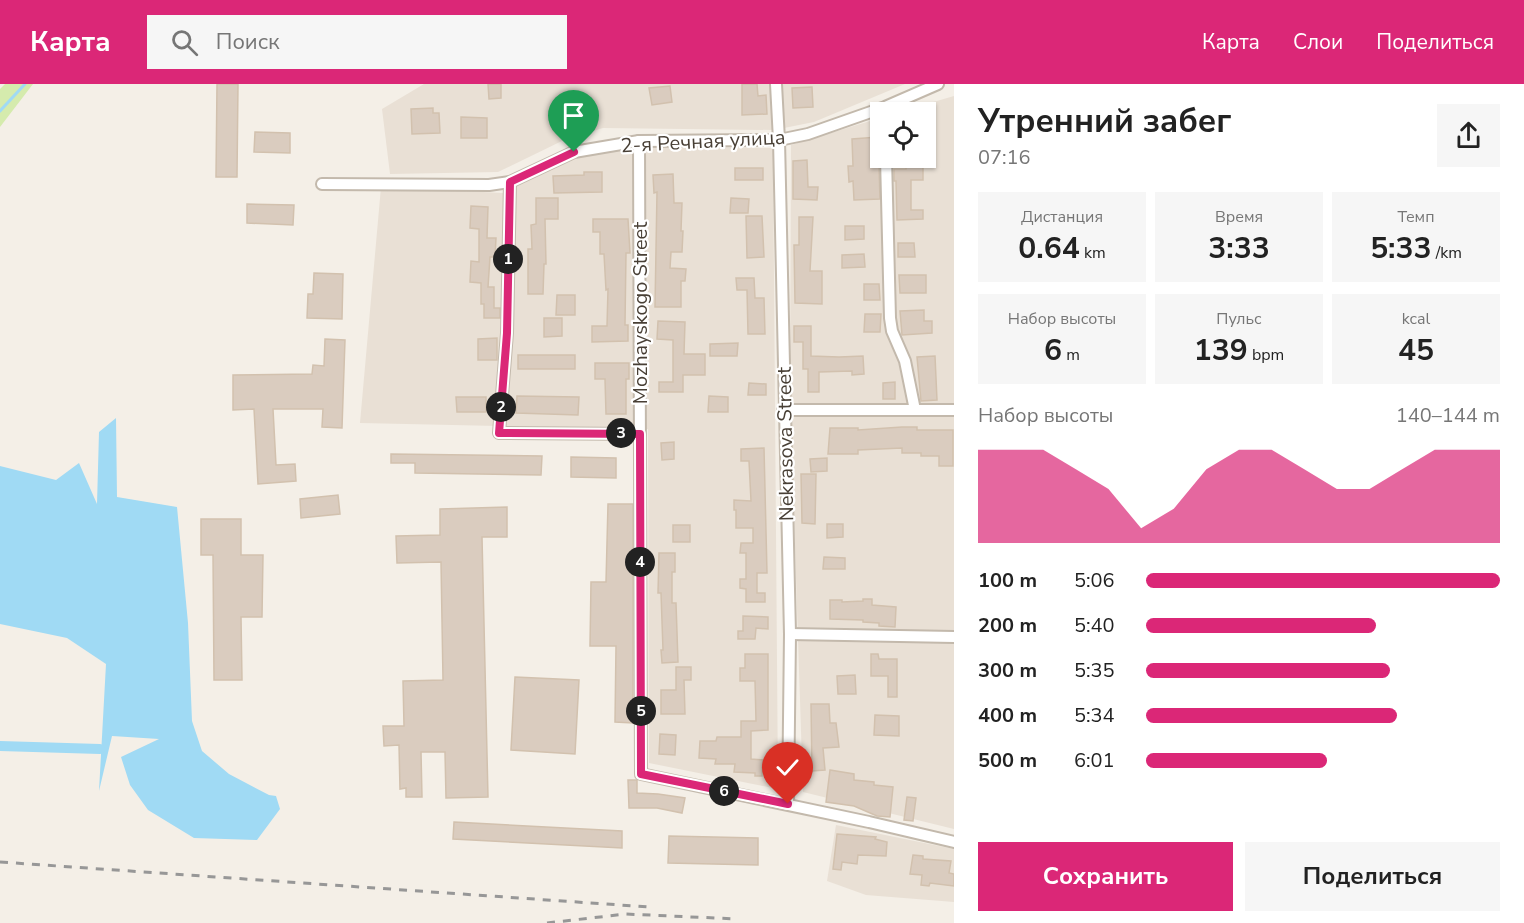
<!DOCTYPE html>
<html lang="ru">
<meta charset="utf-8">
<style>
body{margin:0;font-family:"Nunito Sans",sans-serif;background:#f6f6f6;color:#222;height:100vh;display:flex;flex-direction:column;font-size:22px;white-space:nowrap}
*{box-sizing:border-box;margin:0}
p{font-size:20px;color:#767676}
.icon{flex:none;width:33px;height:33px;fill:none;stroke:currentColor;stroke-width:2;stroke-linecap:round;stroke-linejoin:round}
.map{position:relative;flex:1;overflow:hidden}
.details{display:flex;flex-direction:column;background:#fff;width:570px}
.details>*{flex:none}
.tools{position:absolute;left:870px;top:18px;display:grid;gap:12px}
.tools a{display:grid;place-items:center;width:66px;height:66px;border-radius:0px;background:#fff;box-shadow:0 2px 4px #0004;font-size:30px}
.pin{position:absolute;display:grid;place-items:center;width:51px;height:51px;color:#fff;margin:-62px -26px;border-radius:50% 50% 50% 0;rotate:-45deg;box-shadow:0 0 6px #0007}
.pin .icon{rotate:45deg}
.km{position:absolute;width:30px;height:30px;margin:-15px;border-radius:50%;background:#222;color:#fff;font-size:16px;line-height:30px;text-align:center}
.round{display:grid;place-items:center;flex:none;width:63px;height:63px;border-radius:0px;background:#f6f6f6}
.headline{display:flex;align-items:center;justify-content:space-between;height:102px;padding:0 24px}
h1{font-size:33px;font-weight:700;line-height:45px}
.figures{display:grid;grid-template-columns:repeat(3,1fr);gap:9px;height:102px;padding:6px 24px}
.figures div{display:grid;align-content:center;border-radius:0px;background:#f6f6f6;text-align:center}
.figures b{font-size:30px;font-weight:700}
.figures small{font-size:16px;font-weight:400}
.figures p{font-size:16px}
.chart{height:168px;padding:12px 24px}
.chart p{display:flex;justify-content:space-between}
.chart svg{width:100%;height:108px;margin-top:6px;fill:#db2777;opacity:.7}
.action{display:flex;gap:12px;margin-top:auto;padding:12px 24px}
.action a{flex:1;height:69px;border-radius:0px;background:#db2777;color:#fff;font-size:24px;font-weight:700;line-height:69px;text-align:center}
.action a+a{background:#f6f6f6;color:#222}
ul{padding:0 24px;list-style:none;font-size:20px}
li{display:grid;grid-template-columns:96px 72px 1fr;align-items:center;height:45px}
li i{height:15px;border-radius:8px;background:#db2777}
header{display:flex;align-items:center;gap:36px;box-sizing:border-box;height:84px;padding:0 30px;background:#db2777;color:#fff}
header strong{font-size:28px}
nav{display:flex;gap:33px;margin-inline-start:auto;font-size:21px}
.search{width:420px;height:54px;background:#f6f6f6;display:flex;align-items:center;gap:15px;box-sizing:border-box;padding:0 21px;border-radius:0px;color:#767676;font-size:22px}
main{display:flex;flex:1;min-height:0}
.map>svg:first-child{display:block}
</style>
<header>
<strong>Карта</strong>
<div class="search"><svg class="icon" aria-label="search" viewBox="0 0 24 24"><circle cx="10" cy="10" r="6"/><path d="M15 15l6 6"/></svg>Поиск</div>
<nav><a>Карта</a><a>Слои</a><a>Поделиться</a></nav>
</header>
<main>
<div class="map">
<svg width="954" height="839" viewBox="0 0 954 839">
<rect width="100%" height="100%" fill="#f4efe7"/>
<g fill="#e9e0d5">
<path d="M424 0H905L814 38 774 46 603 44 564 56 498 88 390 90 382 25Z"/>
<path d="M954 12V745L803 708 790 309 791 61 880 34V74H926V28H899Z"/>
<path d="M593 62 773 64 778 705 649 679 648 345 360 339 381 103 503 109 536 84Z"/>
<path d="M836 741 954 765V818L866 811 827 797Z"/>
</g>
<path fill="#d5ebad" d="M5 0H33L0 43V5Z"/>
<path fill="#a0daf4" d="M116 334 117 413 177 423 188 539 192 637 202 667 229 690 269 711 276 712 280 725 257 756 194 754 148 726 130 701 121 673 159 655 112 652 99 707 106 580 67 554 0 540V382L56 396 79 379 97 420 99 348Z"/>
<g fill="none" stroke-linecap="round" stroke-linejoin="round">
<path stroke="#a0daf4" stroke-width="3" d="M0 27 25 0"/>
<path stroke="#a0daf4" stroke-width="10" d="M0 662 100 665"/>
</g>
<g fill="#daccbf" stroke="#d2c1ae" stroke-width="1.5">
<path d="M217 0H238L237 93H216Z"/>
<path d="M488 0H501V14L489 15Z"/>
<path d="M742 0H757L758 12 766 11 767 30 742 31Z"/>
<path d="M670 2 672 18 652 21 649 4Z"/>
<path d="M812 3 813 23 793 24 792 4Z"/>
<path d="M433 24V29H439L440 49 412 50 411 25Z"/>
<path d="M461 33 487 34V54H461Z"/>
<path d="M255 48 290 49V69L254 68Z"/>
<path d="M878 53 880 115 854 116 853 97 849 98 848 82H853L852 55Z"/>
<path d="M906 74H923V96H911V126H923V135L897 136 896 97H894V85H906Z"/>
<path d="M807 76 808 103H818L817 116 793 115V77Z"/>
<rect x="735" y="84" width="28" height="12"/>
<path d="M584 88H602V108L554 109 553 92 584 91Z"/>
<path d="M673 90 674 119H682L681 147H683L682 168H671L670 184 686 185 685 197H681V223H655L657 108 654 109 653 91Z"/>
<path d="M536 114H558V135H545L546 180H544L543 210H528V165H532L531 141 536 140Z"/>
<path d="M731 114 749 115 748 129H730Z"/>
<path d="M247 120 294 121 293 141 247 139Z"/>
<path d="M471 122 488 123 487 154H496L495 173H490L488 203H494V224H500V234H484V220H481V199L470 198 471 177 479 178V145L470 144Z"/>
<path d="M746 132H762L764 173 747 174Z"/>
<path d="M799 133H813L810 187H822V220L795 219 794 161H799Z"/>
<path d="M593 135H628L630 169H626L625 241H628V257L592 258V242H607L608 205 606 206 604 170H600V148H593Z"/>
<path d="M845 142H864V155L845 156Z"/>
<path d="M898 159H914L915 173H898Z"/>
<path d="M864 170 865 183 842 184V171Z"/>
<path d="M314 189 343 190 342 235 307 234 308 210H313Z"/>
<path d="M899 191H926V209H900Z"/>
<path d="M736 194H754L755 214H764L765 250H748L747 206H737Z"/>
<path d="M864 200H879L880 216H864Z"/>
<path d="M557 211H575V231H556Z"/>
<path d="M924 226V237H932V249L902 251 900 227Z"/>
<path d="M865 230H881L880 248H864Z"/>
<path d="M544 234H562V252L544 253Z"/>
<path d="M658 237 685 238 684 270H705V291H683V308H659V298H673V256L657 255Z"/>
<path d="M794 242H811V272L839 273 863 272 864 290 852 291V287L819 288V308H808V285H803V258H794Z"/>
<path d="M497 254V276H478V255Z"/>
<path d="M325 255 345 256 342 344 322 343 323 325H273L276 381 295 380 296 397 258 400 254 325 233 326V291L312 290 313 281 324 282Z"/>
<path d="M738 259 737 272H710V260Z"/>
<rect x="518" y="271" width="57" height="14"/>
<path d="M935 272 937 316 921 317 917 273Z"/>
<path d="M595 279H629V295H626V330H606L605 295H595Z"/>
<path d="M895 298V315H883V299Z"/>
<path d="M749 299 766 300V311H748Z"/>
<path d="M517 312 579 313 578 331 516 329Z"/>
<path d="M709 312 728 313V328H708Z"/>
<path d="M456 313H486V328H457Z"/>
<path d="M902 343H917V346H953V382H939V372H921V369H902V364L858 366V370H828L830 344H858V346Z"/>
<path d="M674 358V375L662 376 661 359Z"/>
<path d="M764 364 767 489H757V509H765V518H746V505L740 504V495H746V469H740L741 459H753V444H736V426H734V416L751 417 749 377H741V365Z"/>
<path d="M391 370 542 372 541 391 415 389V379H391Z"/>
<path d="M571 373 616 374V394L571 393Z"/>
<path d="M827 374V387L811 388 810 375Z"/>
<path d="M801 390H816L815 440 802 439Z"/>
<path d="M338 411 340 430 301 434 300 415Z"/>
<path d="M608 420H633V639L615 638 616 562H590L591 498H606Z"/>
<path d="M507 423V453H482L488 713 446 714 445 668H421L422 713H406V704L400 705 399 661 384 662 383 642H404L403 597 443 596 441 478 397 479 396 452 440 451V425Z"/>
<path d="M201 435H241V471H263L262 533H241L242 596H214L213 471H201Z"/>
<path d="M827 440H843V453L827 454Z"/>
<rect x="673" y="441" width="17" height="17"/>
<path d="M659 469H675V488H672V519H676L678 578 662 579 661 566H663L661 509H658Z"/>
<path d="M824 473 845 474V485H823Z"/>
<path d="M863 515H872V521L896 523 895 543 879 542V539L863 538V536L830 535V516H842V518L863 517Z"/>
<path d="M743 532 768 533V545L756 544 755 555H738V547H743Z"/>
<path d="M745 570H768V646L751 647V675L763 676 762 692H755V689L734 688 735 680H715L716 675 699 674 700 657H716L717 653H741V637H756L755 597H740V584H745Z"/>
<path d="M871 570H878L879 575H897V613H888V592H871Z"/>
<path d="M676 583H691V596H684L685 630H661V606H676Z"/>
<path d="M855 591 856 610H838L837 592Z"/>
<path d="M515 593 579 596 575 670 511 666Z"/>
<path d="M811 620H829L830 639H836L839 663 823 664 825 686 812 687Z"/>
<path d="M875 631 899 632V652L874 651Z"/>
<path d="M660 650 676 651 675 671 659 670Z"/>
<path d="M830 686 854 690V696L874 698V701L893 703 890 733 877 732 854 722 826 718Z"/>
<path d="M628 696H637V709L658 710 685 714 682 729 657 724H629Z"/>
<path d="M907 713 916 714 913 737 904 736Z"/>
<path d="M454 738 622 747V764L453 755Z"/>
<path d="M837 750 876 753 875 755 887 758 886 772 858 771 857 780 842 778 841 786 833 785Z"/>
<path d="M669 752 758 754V781L668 779Z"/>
<path d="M913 771 923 772V775L951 777 949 789 954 790V802L930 799 929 802 921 801 922 791 910 790Z"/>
</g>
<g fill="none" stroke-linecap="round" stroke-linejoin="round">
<defs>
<g id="minor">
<path d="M776 0 779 56 790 550 788 720"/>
<path d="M639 57 641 690 869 738 954 758"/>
<path d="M886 74 890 234 892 247 905 277 915 326"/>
<path d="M510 98 507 249 499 349 640 350"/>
<path d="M322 100 489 101 510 98 574 68 639 57 779 56 808 50 885 23 938 0"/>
<path d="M783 326H954"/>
<path d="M790 550 954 553"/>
</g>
</defs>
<use href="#minor" stroke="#c3b9ac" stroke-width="14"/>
<use href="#minor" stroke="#fff" stroke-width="10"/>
<g stroke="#979797" stroke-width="3" stroke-dasharray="8 8" stroke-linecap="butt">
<path d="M0 778 649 823"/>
<path d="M547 839 626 830 737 835"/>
</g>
</g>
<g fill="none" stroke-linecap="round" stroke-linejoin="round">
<defs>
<path id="route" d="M574 68 510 98 507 249 499 349 640 350 641 690 788 720"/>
</defs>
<use href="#route" stroke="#fff" stroke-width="12"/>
<use href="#route" stroke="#db2777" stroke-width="8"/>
</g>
<g text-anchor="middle" stroke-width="4.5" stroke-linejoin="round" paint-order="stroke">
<g font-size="20" fill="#483f35" stroke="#fff">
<text transform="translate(703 57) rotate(-3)" y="7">2-я Речная улица</text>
<text transform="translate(640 229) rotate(-90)" y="7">Mozhayskogo Street</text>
<text transform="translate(785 360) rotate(-91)" y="7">Nekrasova Street</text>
</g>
</g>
</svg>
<div class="tools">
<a><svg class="icon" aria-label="locate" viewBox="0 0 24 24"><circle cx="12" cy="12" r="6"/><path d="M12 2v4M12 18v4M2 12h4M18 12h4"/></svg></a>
</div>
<div class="pin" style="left:574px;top:68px;background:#1e9e55"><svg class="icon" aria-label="arrive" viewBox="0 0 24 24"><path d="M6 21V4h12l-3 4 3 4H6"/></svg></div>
<div class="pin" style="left:788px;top:720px;background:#d93025"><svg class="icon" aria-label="check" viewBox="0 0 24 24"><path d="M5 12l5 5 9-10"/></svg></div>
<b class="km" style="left:508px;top:175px">1</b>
<b class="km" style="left:501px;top:323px">2</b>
<b class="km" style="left:621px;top:349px">3</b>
<b class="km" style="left:640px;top:478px">4</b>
<b class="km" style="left:641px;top:627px">5</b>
<b class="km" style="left:724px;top:707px">6</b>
</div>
<section class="details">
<div class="headline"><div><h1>Утренний забег</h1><p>07:16</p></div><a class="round"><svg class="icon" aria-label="share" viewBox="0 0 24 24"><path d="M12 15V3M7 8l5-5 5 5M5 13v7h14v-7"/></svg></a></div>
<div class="figures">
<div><p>Дистанция</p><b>0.64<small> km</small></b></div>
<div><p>Время</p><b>3:33</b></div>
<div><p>Темп</p><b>5:33<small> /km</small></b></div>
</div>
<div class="figures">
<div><p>Набор высоты</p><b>6<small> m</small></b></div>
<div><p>Пульс</p><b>139<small> bpm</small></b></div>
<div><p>kcal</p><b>45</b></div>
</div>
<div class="chart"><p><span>Набор высоты</span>140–144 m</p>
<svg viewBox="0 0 160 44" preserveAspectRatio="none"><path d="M0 44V6L10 6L20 6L30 14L40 22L50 38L60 30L70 14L80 6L90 6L100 14L110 22L120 22L130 14L140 6L150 6L160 6V44z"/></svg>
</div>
<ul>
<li><b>100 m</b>5:06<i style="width:100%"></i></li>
<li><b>200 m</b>5:40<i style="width:65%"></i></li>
<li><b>300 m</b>5:35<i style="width:69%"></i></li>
<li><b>400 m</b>5:34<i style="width:71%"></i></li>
<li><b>500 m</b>6:01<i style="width:51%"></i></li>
</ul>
<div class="action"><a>Сохранить</a><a>Поделиться</a></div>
</section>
</main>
